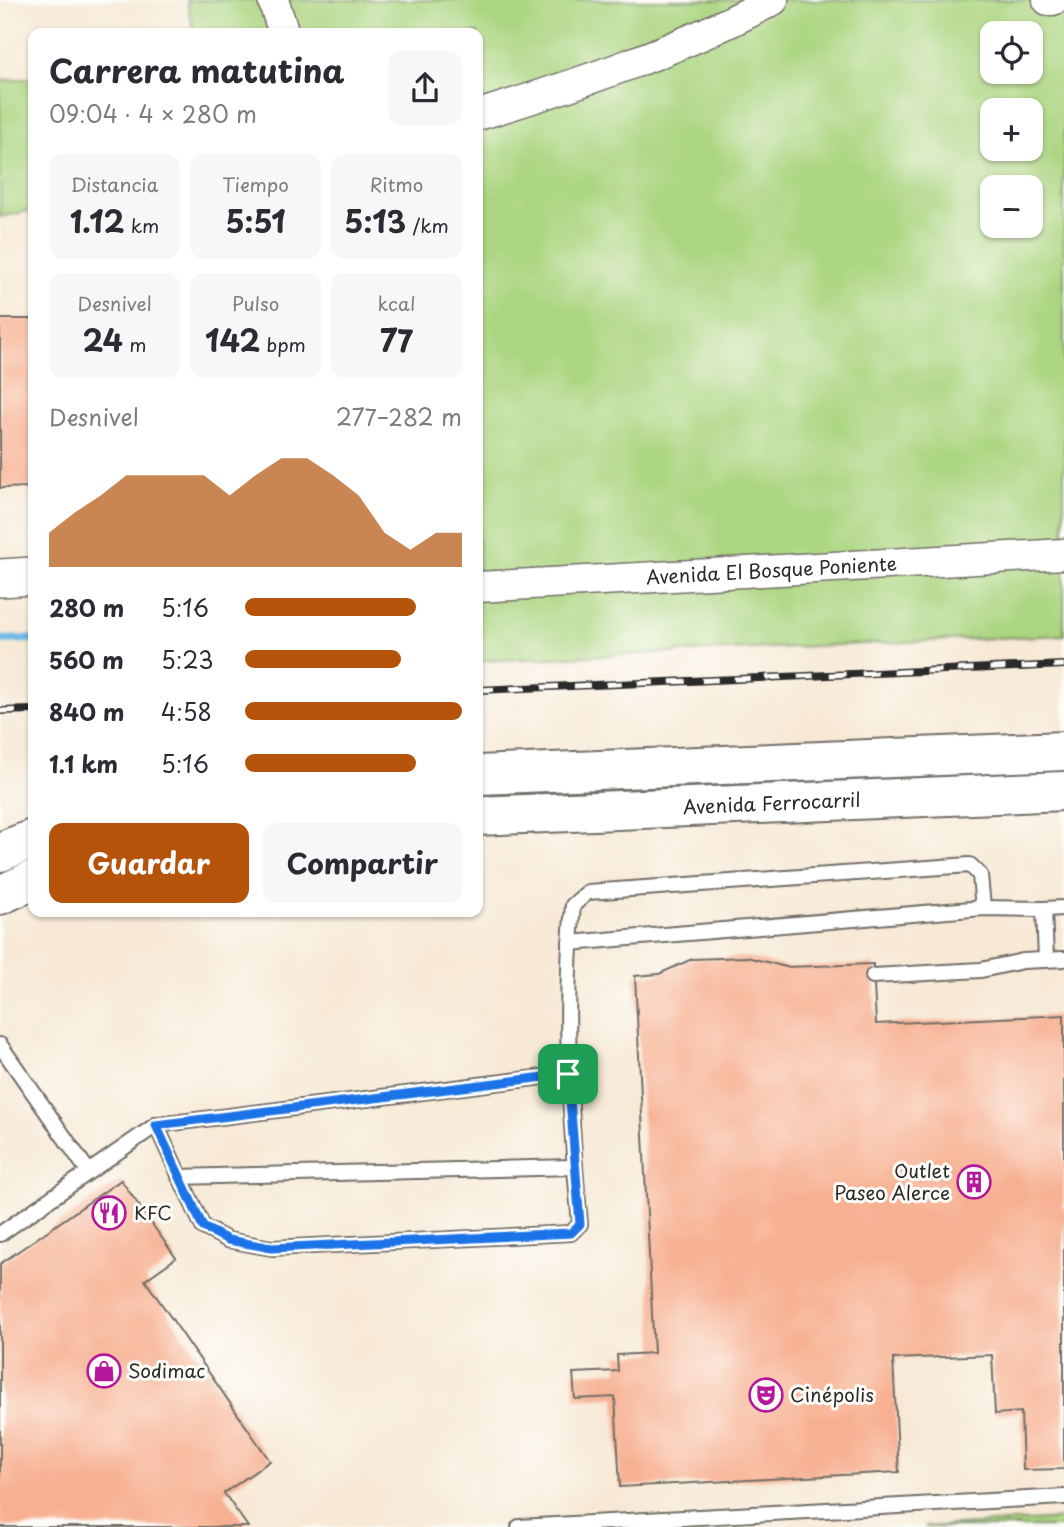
<!DOCTYPE html>
<html lang="es">
<meta charset="utf-8">
<style>
body{margin:0;font-family:"Playpen Sans",sans-serif;background:#f7f7f7;color:#2b2b33;height:100vh;display:flex;flex-direction:column;font-size:26px;white-space:nowrap}
*{box-sizing:border-box;margin:0}
p{font-size:23px;color:#7c7c81}
.icon{flex:none;width:38px;height:38px;fill:none;stroke:currentColor;stroke-width:2;stroke-linecap:round;stroke-linejoin:round}
.map{position:relative;flex:1;overflow:hidden}
.side{position:absolute;left:28px;top:28px;width:455px;height:889px;display:flex;flex-direction:column;background:#fff;border-radius:14px;box-shadow:0 2px 5px #0004}
.side>*{flex:none}
.tools{position:absolute;left:980px;top:21px;display:grid;gap:14px}
.tools a{display:grid;place-items:center;width:63px;height:63px;border-radius:14px;background:#fff;box-shadow:0 2px 5px #0004;font-size:35px}
.pin{position:absolute;display:grid;place-items:center;width:60px;height:60px;color:#fff;margin:-30px;border-radius:14px;box-shadow:0 4px 10px #0006}
.round{display:grid;place-items:center;flex:none;width:74px;height:74px;border-radius:14px;background:#f7f7f7}
.overview{display:flex;align-items:center;justify-content:space-between;height:119px;padding:0 21px}
h1{font-size:32px;font-weight:700;line-height:52px}
.figures{display:grid;grid-template-columns:repeat(3,1fr);gap:10px;height:119px;padding:7px 21px}
.figures div{display:grid;align-content:center;border-radius:14px;background:#f7f7f7;text-align:center}
.figures b{font-size:30px;font-weight:700}
.figures small{font-size:19px;font-weight:400}
.figures p{font-size:19px}
.chart{height:196px;padding:14px 21px}
.chart p{display:flex;justify-content:space-between}
.chart svg{width:100%;height:126px;margin-top:7px;fill:#b45309;opacity:.7}
.action{display:flex;gap:14px;margin-top:auto;padding:14px 21px}
.action a{flex:1;height:80px;border-radius:14px;background:#b45309;color:#fff;font-size:28px;font-weight:700;line-height:80px;text-align:center}
.action a+a{background:#f7f7f7;color:#2b2b33}
ul{padding:0 21px;list-style:none;font-size:23px}
li{display:grid;grid-template-columns:112px 84px 1fr;align-items:center;height:52px}
li i{height:18px;border-radius:9px;background:#b45309}
.map>svg:first-child{display:block}
</style>
<div class="map">
<svg width="1064" height="1527" viewBox="0 0 1064 1527">
<rect width="100%" height="100%" fill="#fdfcf7"/>
<filter id="ink" filterUnits="userSpaceOnUse"><feTurbulence type="fractalNoise" baseFrequency=".0143" numOctaves="2"/><feDisplacementMap in="SourceGraphic" scale="14" xChannelSelector="R" yChannelSelector="G"/><feConvolveMatrix kernelMatrix="1 2 1 2 8 2 1 2 1" color-interpolation-filters="sRGB"/></filter>
<filter id="wash" filterUnits="userSpaceOnUse"><feTurbulence type="fractalNoise" baseFrequency=".00686" numOctaves="4" result="noise"/><feDisplacementMap in="SourceGraphic" scale="28" xChannelSelector="R" yChannelSelector="G"/><feGaussianBlur stdDeviation="1.57" result="paint"/><feColorMatrix in="noise" values="0 0 0 0 0 0 0 0 0 0 0 0 0 0 0 0 0 1.4 0 .05"/><feComposite in="paint" operator="in"/></filter>
<g filter="url(#wash)">
<rect width="100%" height="100%" fill="#f7e9d6"/>
<g fill="#abd580" stroke="#6b8056" stroke-width="2" fill-rule="evenodd">
<path d="M187 0H1064V635L478 661V33H194ZM992 33H1031V72H992ZM992 110H1031V149H992ZM992 187H1031V226H992Z"/>
<path d="M33 78V210L0 217V81Z"/>
<path d="M1064 1519V1527H924Z"/>
</g>
<g fill="none" stroke-linecap="round" stroke-linejoin="round">
<path stroke="#6bbae6" stroke-width="8" d="M0 640 33 639"/>
</g>
<g id="blocks">
<g fill="#f7b091">
<path d="M0 319H33V487L0 488Z"/>
<path d="M747 957 786 967 873 964 876 1024 1064 1015V1469L1023 1470 1021 1412 995 1414 992 1355 893 1359 899 1472 620 1487 615 1397 575 1399 573 1373 618 1371 617 1355 654 1353 635 976 659 974 692 959Z"/>
<path d="M121 1180 176 1258 145 1280 270 1461 224 1493 248 1527H0V1264Z"/>
</g>
</g>
</g>
<g filter="url(#ink)">
<use href="#blocks" fill-opacity="0" stroke="#726e67" stroke-width="2"/>
<g fill="none" stroke-linecap="round" stroke-linejoin="round">
<defs>
<g id="service">
<path d="M570 943 983 908 1044 909"/>
<path d="M1046 959 1044 909 1064 908"/>
<path d="M873 976 981 970 1023 961 1064 959"/>
<path d="M0 1045 88 1171"/>
<path d="M156 1125 203 1227 228 1240 272 1248 571 1233 580 1224C570 1118 563 1012 573 905L588 892 970 865 980 875 983 908"/>
<path d="M179 1177 574 1167"/>
<path d="M0 1234 156 1125 568 1074"/>
<path d="M519 1527 1064 1497"/>
</g>
<g id="minor">
<path d="M273 0 284 33"/>
<path d="M1048 0H1053"/>
<path d="M478 115C579 84 680 50 773 0"/>
<path id="s1" d="M478 587 1064 554"/>
</g>
<path id="tertiary" d="M0 578 33 576"/>
<g id="primary">
<path d="M478 775 1064 751"/>
<path id="s2" d="M478 816 1064 791"/>
<path d="M0 852 33 839"/>
<path d="M0 895 33 880"/>
</g>
</defs>
<use href="#service" stroke="#726e67" stroke-width="18"/>
<use href="#minor" stroke="#726e67" stroke-width="33"/>
<use href="#tertiary" stroke="#726e67" stroke-width="40"/>
<use href="#primary" stroke="#726e67" stroke-width="42"/>
<use href="#service" stroke="#fff" stroke-width="14"/>
<use href="#minor" stroke="#fff" stroke-width="30"/>
<use href="#tertiary" stroke="#fff" stroke-width="37"/>
<use href="#primary" stroke="#fff" stroke-width="38"/>
<defs>
<g id="rail">
<path d="M478 690 1064 665"/>
<path d="M0 711 33 710"/>
</g>
</defs>
<use href="#rail" stroke="#2b2b2b" stroke-width="8"/>
<use href="#rail" stroke="#fdfcf7" stroke-width="5" stroke-dasharray="16" stroke-linecap="butt"/>
</g>
</g>
<g fill="none" stroke-linecap="round" stroke-linejoin="round" filter="url(#ink)">
<defs>
<path id="route" d="M568 1074 580 1224 571 1233 272 1248 228 1240 203 1227 156 1125Z"/>
</defs>
<use href="#route" stroke="#fff" stroke-width="14"/>
<use href="#route" stroke="#1a73e8" stroke-width="9"/>
</g>
<defs>
<symbol id="building-ring" viewBox="-11 -11 22 22"><circle r="9.5" fill="#fdfcf7" stroke="#b5179e" stroke-width="1.5"/><path d="M-4-6H4V6H1V3H-1V6H-4ZM-2.5-4.3h1.7v1.8h-1.7ZM.8-4.3h1.7v1.8H.8ZM-2.5-1h1.7V.8h-1.7ZM.8-1h1.7V.8H.8Z" fill="#b5179e"/></symbol>
<symbol id="restaurant-ring" viewBox="-11 -11 22 22"><circle r="9.5" fill="#fdfcf7" stroke="#b5179e" stroke-width="1.5"/><path d="M-5-6h1v4h1v-4h1v4h1v-4h1v5L-1.5 .5V6h-2V.5L-5-1ZM5-6V6H3V1.5H1.5Q1.5-4 5-6Z" fill="#b5179e"/></symbol>
<symbol id="shop-ring" viewBox="-11 -11 22 22"><circle r="9.5" fill="#fdfcf7" stroke="#b5179e" stroke-width="1.5"/><path d="M-5-2.5h2.3a2.7 3.5 0 0 1 5.4 0H5L5.5 6h-11ZM-1.5-2.5h3a1.5 2.3 0 0 0-3 0Z" fill="#b5179e"/></symbol>
<symbol id="theatre-ring" viewBox="-11 -11 22 22"><circle r="9.5" fill="#fdfcf7" stroke="#b5179e" stroke-width="1.5"/><path d="M-5-5.5Q0-4 5-5.5V0Q5 5 0 6Q-5 5-5 0ZM-3.3-2.5H-1v1.5H-3.3ZM1-2.5H3.3v1.5H1ZM-2.8 1Q0 5.5 2.8 1Z" fill="#b5179e"/></symbol>
</defs>
<g fill-rule="evenodd">
<use href="#building-ring" x="955" y="1163" width="38" height="38"/>
<use href="#restaurant-ring" x="90" y="1194" width="38" height="38"/>
<use href="#shop-ring" x="85" y="1352" width="38" height="38"/>
<use href="#theatre-ring" x="747" y="1376" width="38" height="38"/>
</g>
<g text-anchor="middle" stroke-width="6" stroke-linejoin="round" paint-order="stroke">
<g font-size="19" fill="#2b2b2b" stroke="#fdfcf7">
<text dy="7" stroke="none"><textPath href="#s1" startOffset="294">Avenida El Bosque Poniente</textPath></text>
<text dy="7" stroke="none"><textPath href="#s2" startOffset="294">Avenida Ferrocarril</textPath></text>
</g>
<g font-size="19" fill="#2b2b2b" stroke="#fdfcf7" text-anchor="start">
<text x="950" y="1178" text-anchor="end">Outlet<tspan x="950" dy="22">Paseo Alerce</tspan></text>
<text x="134" y="1220">KFC</text>
<text x="128" y="1378">Sodimac</text>
<text x="790" y="1402">Cinépolis</text>
</g>
</g>
</svg>
<div class="tools">
<a><svg class="icon" aria-label="locate" viewBox="0 0 24 24"><circle cx="12" cy="12" r="6"/><path d="M12 2v4M12 18v4M2 12h4M18 12h4"/></svg></a>
<a>+</a>
<a>−</a>
</div>
<div class="pin" style="left:568px;top:1074px;background:#1e9e55"><svg class="icon" aria-label="arrive" viewBox="0 0 24 24"><path d="M6 21V4h12l-3 4 3 4H6"/></svg></div>
<section class="side">
<div class="overview"><div><h1>Carrera matutina</h1><p>09:04 · 4 × 280 m</p></div><a class="round"><svg class="icon" aria-label="share" viewBox="0 0 24 24"><path d="M12 15V3M7 8l5-5 5 5M5 13v7h14v-7"/></svg></a></div>
<div class="figures">
<div><p>Distancia</p><b>1.12<small> km</small></b></div>
<div><p>Tiempo</p><b>5:51</b></div>
<div><p>Ritmo</p><b>5:13<small> /km</small></b></div>
</div>
<div class="figures">
<div><p>Desnivel</p><b>24<small> m</small></b></div>
<div><p>Pulso</p><b>142<small> bpm</small></b></div>
<div><p>kcal</p><b>77</b></div>
</div>
<div class="chart"><p><span>Desnivel</span>277–282 m</p>
<svg viewBox="0 0 160 44" preserveAspectRatio="none"><path d="M0 44V32L10 25L20 19L30 12L40 12L50 12L60 12L70 19L80 12L90 6L100 6L110 12L120 19L130 32L140 38L150 32L160 32V44z"/></svg>
</div>
<ul>
<li><b>280 m</b>5:16<i style="width:79%"></i></li>
<li><b>560 m</b>5:23<i style="width:72%"></i></li>
<li><b>840 m</b>4:58<i style="width:100%"></i></li>
<li><b>1.1 km</b>5:16<i style="width:79%"></i></li>
</ul>
<div class="action"><a>Guardar</a><a>Compartir</a></div>
</section>
</div>
